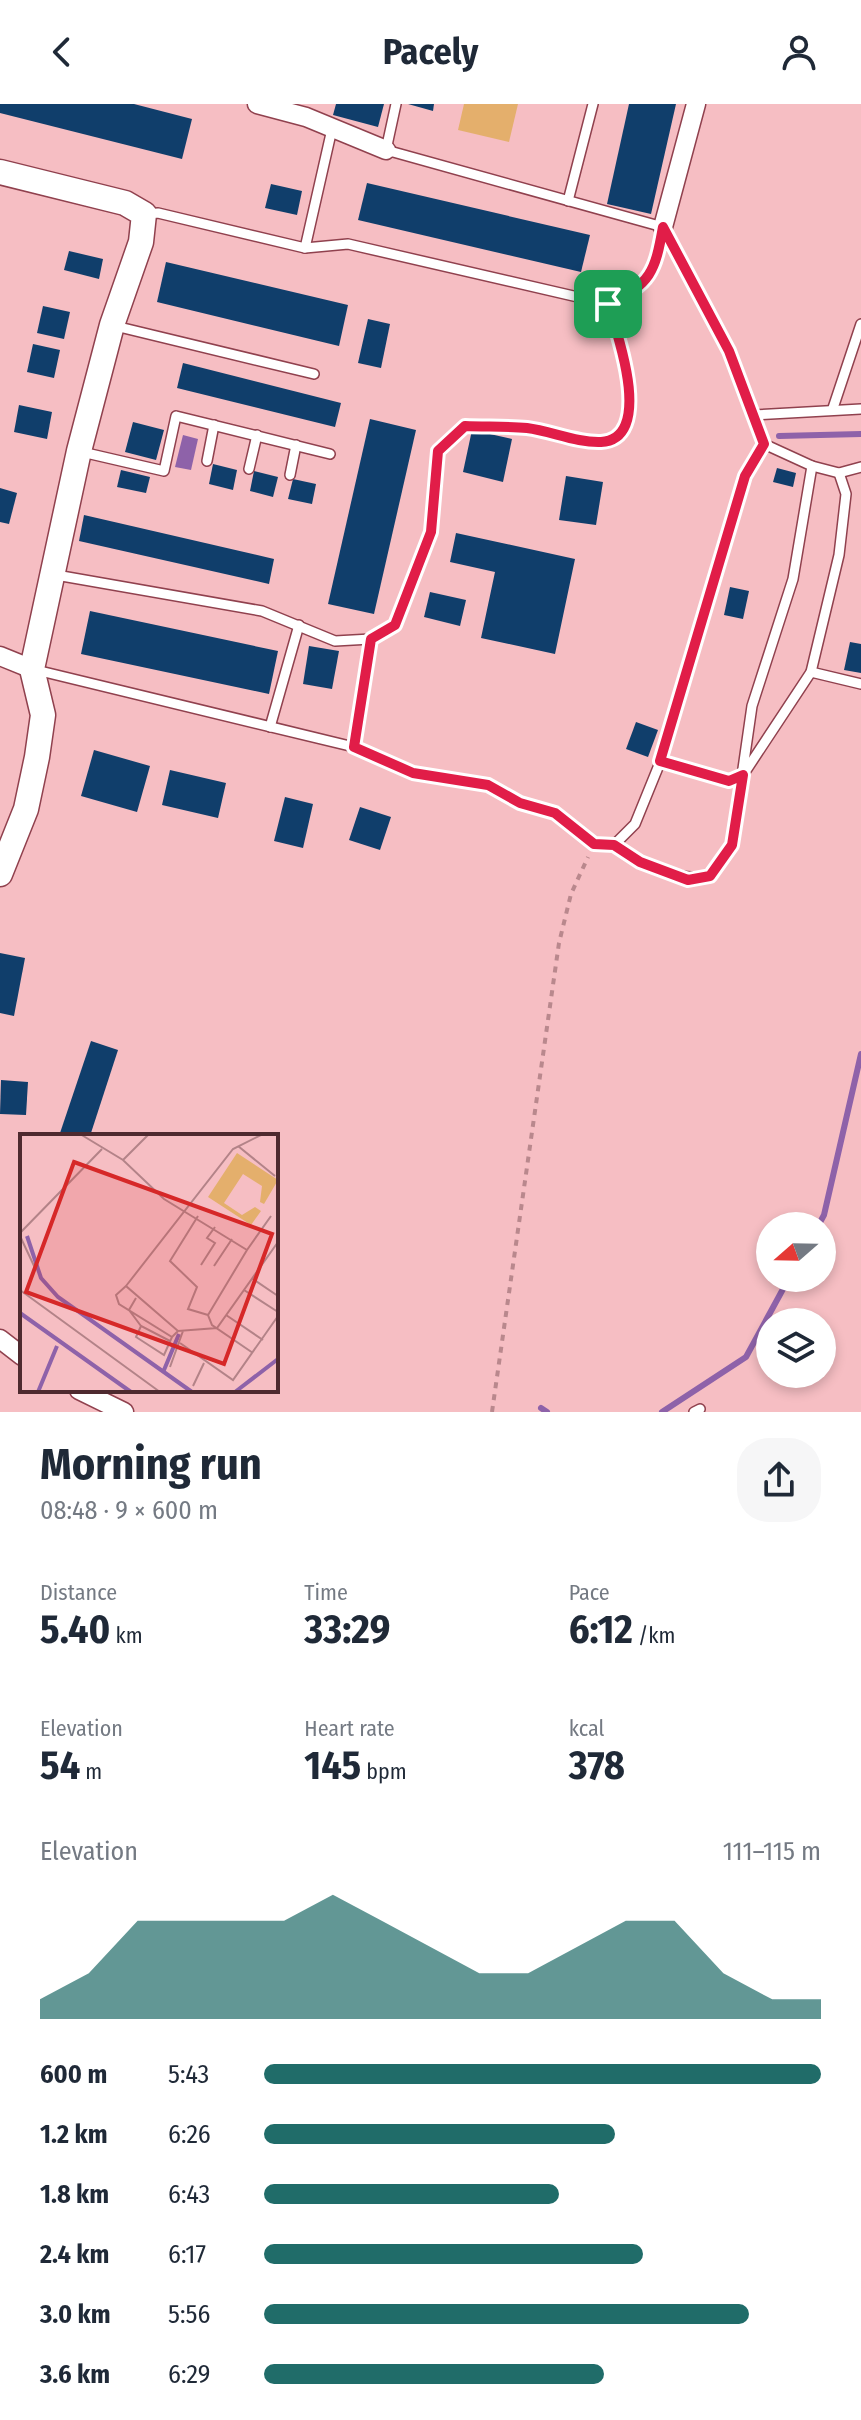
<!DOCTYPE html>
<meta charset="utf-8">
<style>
body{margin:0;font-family:"Fira Sans Condensed",sans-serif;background:#f6f6f7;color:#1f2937;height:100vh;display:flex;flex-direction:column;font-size:30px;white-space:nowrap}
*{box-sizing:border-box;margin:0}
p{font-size:26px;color:#747a83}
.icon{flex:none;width:44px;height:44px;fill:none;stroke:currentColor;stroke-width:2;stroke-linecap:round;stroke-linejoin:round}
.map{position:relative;height:1308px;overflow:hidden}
.side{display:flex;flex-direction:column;background:#fff;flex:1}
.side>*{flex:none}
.needle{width:52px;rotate:250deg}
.fabs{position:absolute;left:756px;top:1108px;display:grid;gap:16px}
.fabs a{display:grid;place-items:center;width:80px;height:80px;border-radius:50%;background:#fff;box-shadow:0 4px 12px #0003;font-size:40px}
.pin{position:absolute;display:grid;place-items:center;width:68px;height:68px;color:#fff;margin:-34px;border-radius:16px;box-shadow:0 4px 12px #0006}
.round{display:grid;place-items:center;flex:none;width:84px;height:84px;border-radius:32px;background:#f6f6f7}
.head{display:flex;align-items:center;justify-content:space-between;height:136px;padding:0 40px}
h1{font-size:44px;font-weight:700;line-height:60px}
.figures{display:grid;grid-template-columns:repeat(3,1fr);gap:12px;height:136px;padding:8px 40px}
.figures div{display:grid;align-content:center}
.figures b{font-size:40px;font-weight:700}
.figures small{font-size:22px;font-weight:400}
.figures p{font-size:22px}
.chart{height:224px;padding:16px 40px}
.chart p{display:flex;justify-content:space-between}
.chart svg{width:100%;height:144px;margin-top:8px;fill:#206c69;opacity:.7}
ul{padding:0 40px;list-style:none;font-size:26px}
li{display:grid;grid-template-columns:128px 96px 1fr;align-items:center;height:60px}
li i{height:20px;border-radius:10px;background:#206c69}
header{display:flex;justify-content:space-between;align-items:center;height:104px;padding:0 40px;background:#fff;font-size:36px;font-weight:700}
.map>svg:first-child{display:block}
</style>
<header><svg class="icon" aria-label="back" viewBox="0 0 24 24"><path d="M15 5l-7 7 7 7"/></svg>Pacely<svg class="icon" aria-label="person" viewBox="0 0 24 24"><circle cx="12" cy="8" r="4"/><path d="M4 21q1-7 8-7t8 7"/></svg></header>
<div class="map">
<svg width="861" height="1308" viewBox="0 0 861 1308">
<rect width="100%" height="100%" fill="#f6bec3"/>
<path fill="#e4af6c" d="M464 0H518L509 38 458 26Z"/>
<path fill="#8e62a9" d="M183 331 198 335 191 366 175 363Z"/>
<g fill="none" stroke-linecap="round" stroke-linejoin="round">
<g stroke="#8e62a9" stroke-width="6">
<path d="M779 332 861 330"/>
<path d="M818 1122 824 1111 861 950"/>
<path d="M541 1304 547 1308"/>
<path d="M662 1308 746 1253 789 1174"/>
</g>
</g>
<g fill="#103e6b">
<path d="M0 0H134L192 15 182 55 0 9Z"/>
<path d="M336 0H384L378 23 333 11Z"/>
<path d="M408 0H434L433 7Z"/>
<path d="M629 0H676L651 110 607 100Z"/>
<path d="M367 79 590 131 581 168 358 116Z"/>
<path d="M271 80 302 87 297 111 265 104Z"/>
<path d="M69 147 103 155 99 175 64 166Z"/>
<path d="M166 158 348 201 339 242 157 198Z"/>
<path d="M43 202 70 208 64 235 37 229Z"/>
<path d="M368 215 390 220 381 264 358 259Z"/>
<path d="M33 240 60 246 54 274 27 268Z"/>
<path d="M183 259 341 299 335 323 177 284Z"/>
<path d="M19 301 52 308 47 335 14 328Z"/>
<path d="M370 315 416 326 374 510 328 500Z"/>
<path d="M133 318 164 326 156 356 125 348Z"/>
<path d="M472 326 512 335 503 378 463 368Z"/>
<path d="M213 360 237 366 233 386 209 380Z"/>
<path d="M777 364 796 369 793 383 773 378Z"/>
<path d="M121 366 150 373 146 389 117 383Z"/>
<path d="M254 367 278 373 273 393 250 387Z"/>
<path d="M566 372 603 378 596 421 559 416Z"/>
<path d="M293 375 316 380 312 400 288 395Z"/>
<path d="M0 384 17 389 9 420 0 418Z"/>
<path d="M84 411 274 455 269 480 79 437Z"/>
<path d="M456 429 575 455 555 550 481 534 495 468 450 458Z"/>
<path d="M730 483 749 487 743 515 724 511Z"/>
<path d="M430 488 466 496 460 522 424 513Z"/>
<path d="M90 507 278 547 269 590 81 550Z"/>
<path d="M850 538 861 540V569L844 566Z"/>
<path d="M309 542 339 547 332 585 303 580Z"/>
<path d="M636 618 658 626 648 653 626 645Z"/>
<path d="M94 646 150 662 137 708 81 692Z"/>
<path d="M170 666 226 679 218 714 162 701Z"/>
<path d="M285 693 313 700 303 744 274 737Z"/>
<path d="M360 703 391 713 380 746 349 736Z"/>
<path d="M0 849 25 854 14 912 0 909Z"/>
<path d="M91 937 118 946 90 1032H59Z"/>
<path d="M1 976 28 978 26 1011 0 1010Z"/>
</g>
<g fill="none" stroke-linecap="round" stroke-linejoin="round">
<defs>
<g id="lane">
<path d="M568 97 593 0"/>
<path d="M145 110 158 109 305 144 348 140 608 200C651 180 655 168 663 123"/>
<path d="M305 144 332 25"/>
<path d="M115 222 314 270"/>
<path d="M833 304 861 220"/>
<path d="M753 311 861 305"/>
<path d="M82 348 164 367 176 312 330 350"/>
<path d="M207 357 214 321"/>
<path d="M812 362 839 369 861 363"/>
<path d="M249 365 257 331"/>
<path d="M290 371 296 341"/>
<path d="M56 471 262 507 335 537 371 535 395 521 431 428 438 347 465 322C485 323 507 322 527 324 551 327 577 339 601 338 655 334 617 228 608 200"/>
<path d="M36 566 354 643 413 669 488 681 520 699 555 709 594 740 614 741 635 720 659 661 745 372 764 340 729 247 663 123 386 46 396 0"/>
<path d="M811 568 861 580"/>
<path d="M270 623 299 521"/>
<path d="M354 643 371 535"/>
<path d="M660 657 729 677 743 671 811 568 839 451 846 390 839 369"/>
<path d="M614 741C643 760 674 778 710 772L732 741 752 602 793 475 812 362 764 340"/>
<path d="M694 1308 700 1305"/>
</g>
<g id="street">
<path d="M257 0 306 13 386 46"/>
<path d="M663 123 696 0"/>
<path d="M0 552 32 565"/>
<path d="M0 1235 22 1252"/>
<path d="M79 1286 124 1308"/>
</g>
<path id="secondary" d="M0 68 125 99 144 110 141 138 112 221 79 347 32 565 43 611 37 653 26 705 0 770"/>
</defs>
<use href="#lane" stroke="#90414e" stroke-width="12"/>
<use href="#street" stroke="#90414e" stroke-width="21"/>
<use href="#secondary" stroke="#90414e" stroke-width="27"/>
<path stroke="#b9888d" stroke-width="4" stroke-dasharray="6 6" stroke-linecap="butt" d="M492 1308 559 839 571 790 588 753"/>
<use href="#lane" stroke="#fff" stroke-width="9"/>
<use href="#street" stroke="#fff" stroke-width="18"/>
<use href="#secondary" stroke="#fff" stroke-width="24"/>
</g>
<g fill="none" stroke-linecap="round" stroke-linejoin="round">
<defs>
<path id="route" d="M663 123 729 247 764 340 745 372 660 657 729 677 743 671 732 741 710 772 688 776 640 758 614 741 594 740 555 709 520 699 488 681 413 669 354 643 371 535 395 521 431 428 438 347 465 322C485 323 507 322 527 324 551 327 577 339 601 338 655 335 617 228 608 200 651 180 655 168 663 123Z"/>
</defs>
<use href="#route" stroke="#fff" stroke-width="16"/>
<use href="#route" stroke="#e11d48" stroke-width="10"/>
</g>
<g transform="translate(20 1030)">
<rect width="258" height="258" fill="#f6bec3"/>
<path d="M217 19 258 46 244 70 240 68 242 52 223 40 204 69 222 81 235 73 241 77 231 91 188 63Z" fill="#e4af6c"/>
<path fill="none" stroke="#8e62a9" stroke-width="4" d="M7 102 21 144 38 163 172 258M0 179 111 258M144 236 159 200M18 258 37 212M215 258 258 225"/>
<path fill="none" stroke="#b38388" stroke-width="2" d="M60 0 103 26 144 65 227 116 251 82M243 0 213 15 106 152 158 197 197 194 258 108M218 12 255 42M103 26 129 0M178 82 150 127 177 153 168 175 188 181M0 99 82 15M0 102 15 134M227 116 188 181 192 191 233 219M181 131 195 109 187 104 195 93M194 132 212 105M233 145 258 162M106 152 96 161 99 170 152 203 158 197M0 156 140 258M224 156 258 178M116 164 109 176 121 192 150 207M206 181 243 206M121 192 116 203 144 221 152 203M160 209 213 246 258 182M150 233 163 197M173 252 184 229"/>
<path fill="#d62828" fill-opacity="0.15" stroke="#d62828" stroke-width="4" d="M54 28 252 100 204 230 6 158Z"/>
<rect width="258" height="258" fill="none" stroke="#4e2a2f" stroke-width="4"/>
</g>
</svg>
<div class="fabs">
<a><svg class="needle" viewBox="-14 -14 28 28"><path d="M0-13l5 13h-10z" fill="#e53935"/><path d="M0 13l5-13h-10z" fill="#747a83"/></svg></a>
<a><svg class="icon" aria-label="layers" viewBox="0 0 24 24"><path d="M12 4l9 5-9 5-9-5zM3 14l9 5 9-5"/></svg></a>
</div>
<div class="pin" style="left:608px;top:200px;background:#1e9e55"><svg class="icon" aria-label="arrive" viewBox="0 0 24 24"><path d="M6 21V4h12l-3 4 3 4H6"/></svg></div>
</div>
<section class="side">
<div class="head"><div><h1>Morning run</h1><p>08:48 · 9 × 600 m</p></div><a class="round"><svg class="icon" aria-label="share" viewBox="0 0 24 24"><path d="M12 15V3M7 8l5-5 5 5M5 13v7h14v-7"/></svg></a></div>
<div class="figures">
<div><p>Distance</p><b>5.40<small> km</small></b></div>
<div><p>Time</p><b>33:29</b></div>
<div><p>Pace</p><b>6:12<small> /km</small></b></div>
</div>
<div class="figures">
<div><p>Elevation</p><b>54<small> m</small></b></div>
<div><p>Heart rate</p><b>145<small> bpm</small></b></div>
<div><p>kcal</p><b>378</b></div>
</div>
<div class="chart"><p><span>Elevation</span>111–115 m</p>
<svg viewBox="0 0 160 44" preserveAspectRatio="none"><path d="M0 44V38L10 30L20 14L30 14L40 14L50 14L60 6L70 14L80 22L90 30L100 30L110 22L120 14L130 14L140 30L150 38L160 38V44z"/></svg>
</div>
<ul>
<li><b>600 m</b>5:43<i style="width:100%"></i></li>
<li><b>1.2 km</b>6:26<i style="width:63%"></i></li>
<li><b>1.8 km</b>6:43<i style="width:53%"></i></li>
<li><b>2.4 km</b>6:17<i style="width:68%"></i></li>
<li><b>3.0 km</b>5:56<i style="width:87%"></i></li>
<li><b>3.6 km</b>6:29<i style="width:61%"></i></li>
</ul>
</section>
